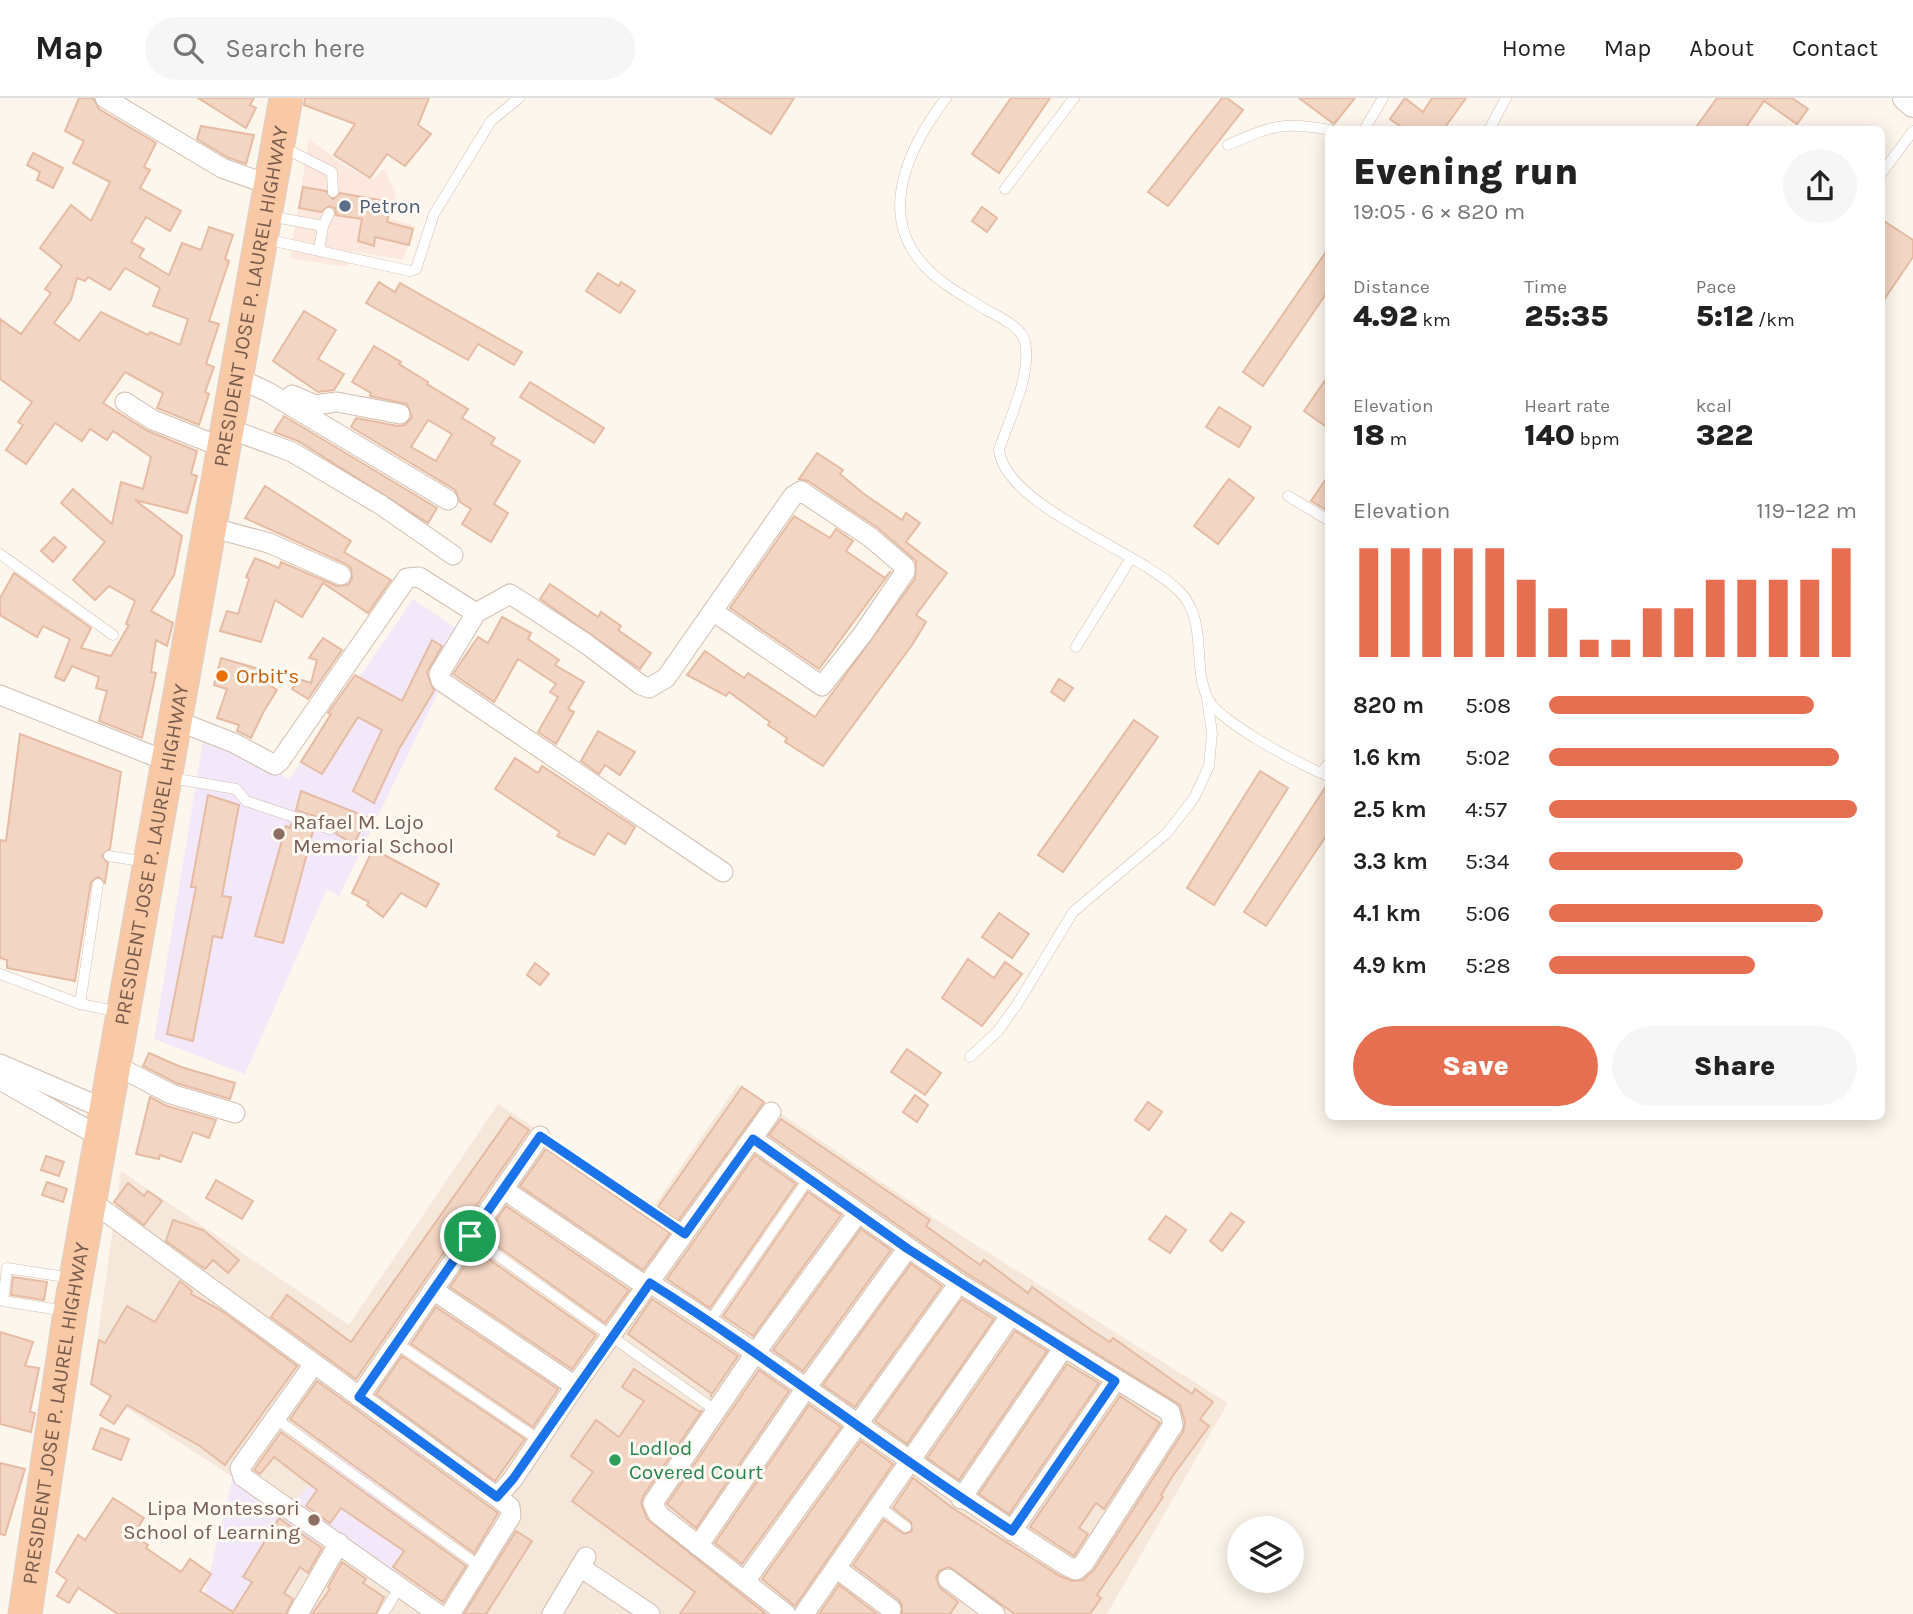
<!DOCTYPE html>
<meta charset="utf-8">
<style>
body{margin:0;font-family:Karla,sans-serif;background:#f6f6f6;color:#222;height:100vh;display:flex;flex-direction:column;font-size:26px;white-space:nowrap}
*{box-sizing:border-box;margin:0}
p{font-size:23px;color:#767676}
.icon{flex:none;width:38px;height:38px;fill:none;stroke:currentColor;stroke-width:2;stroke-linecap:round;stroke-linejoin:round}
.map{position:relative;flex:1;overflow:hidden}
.side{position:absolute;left:1325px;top:28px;width:560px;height:994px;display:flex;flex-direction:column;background:#fff;border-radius:10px;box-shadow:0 4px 18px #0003}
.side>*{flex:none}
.buttons{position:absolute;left:1227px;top:1418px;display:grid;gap:14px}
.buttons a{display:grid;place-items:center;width:77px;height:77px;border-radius:50%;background:#fff;box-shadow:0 4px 18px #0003;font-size:35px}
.pin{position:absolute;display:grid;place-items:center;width:60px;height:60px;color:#fff;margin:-30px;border:4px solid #fff;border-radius:50%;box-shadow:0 2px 7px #0007}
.round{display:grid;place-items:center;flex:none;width:74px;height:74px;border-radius:37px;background:#f6f6f6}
.headline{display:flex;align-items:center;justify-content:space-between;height:119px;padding:0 28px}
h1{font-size:38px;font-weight:800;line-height:52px}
.figures{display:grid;grid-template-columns:repeat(3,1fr);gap:10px;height:119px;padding:7px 28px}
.figures div{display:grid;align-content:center}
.figures b{font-size:30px;font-weight:800}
.figures small{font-size:19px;font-weight:400}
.figures p{font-size:19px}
.chart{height:196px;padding:14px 28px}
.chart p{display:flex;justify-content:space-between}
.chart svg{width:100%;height:126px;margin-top:7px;stroke:#e76f51;stroke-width:6}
.primary-button{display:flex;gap:14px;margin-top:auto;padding:14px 28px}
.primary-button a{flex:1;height:80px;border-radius:42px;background:#e76f51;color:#fff;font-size:28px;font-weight:800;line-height:80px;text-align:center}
.primary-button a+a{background:#f6f6f6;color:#222}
ul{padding:0 28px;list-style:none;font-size:23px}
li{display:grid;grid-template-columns:112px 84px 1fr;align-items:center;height:52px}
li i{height:18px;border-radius:9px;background:#e76f51}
header{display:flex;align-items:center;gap:42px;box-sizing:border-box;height:98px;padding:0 35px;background:#fff;border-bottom:2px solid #e0e0e0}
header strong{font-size:33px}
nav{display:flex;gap:38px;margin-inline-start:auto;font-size:24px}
.search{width:490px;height:63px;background:#f6f6f6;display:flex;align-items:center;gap:18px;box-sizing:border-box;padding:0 24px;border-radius:38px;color:#767676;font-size:26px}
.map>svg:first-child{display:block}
</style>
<header>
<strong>Map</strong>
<div class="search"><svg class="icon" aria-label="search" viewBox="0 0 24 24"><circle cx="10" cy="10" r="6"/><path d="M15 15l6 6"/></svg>Search here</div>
<nav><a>Home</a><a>Map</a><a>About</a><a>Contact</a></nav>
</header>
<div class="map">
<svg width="1913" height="1516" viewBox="0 0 1913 1516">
<rect width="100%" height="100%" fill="#fdf6ec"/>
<path fill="#f5e8da" d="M738 986 946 1128 1228 1305 1107 1516H200L233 1379 91 1287 121 1073 349 1227 498 1006 654 1108Z"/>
<path fill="#fde8e0" d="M309 41 344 67 372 82 384 71 396 96 388 120 415 128 403 162 352 153 347 169 290 160Z"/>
<g fill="#f3e8fa">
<path d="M413 501 466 537 339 798 327 791 245 976 154 941 204 637 251 655 289 682Z"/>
<path d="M393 1332 428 1359 391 1412 431 1439 401 1482 328 1429 272 1516H200L233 1378 286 1415 351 1336 375 1354Z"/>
</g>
<g fill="#f3d5c3" stroke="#e6bba3" stroke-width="2" fill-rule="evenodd">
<path d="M79 0H93L99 11 156 45 144 69 150 72 140 90 181 113 170 133 146 119 131 144 144 151 139 159 169 177 182 145 201 152 209 129 233 137 225 161 229 163 209 223 219 226 206 266 214 269 205 294 209 296 199 327 157 310 163 295 125 274 103 305 148 333 197 353 191 376 197 378 187 415 135 402 182 438 174 477 151 513 173 525 167 548 156 542 151 574 156 575 142 640 99 623 107 593 96 590 99 579 72 568 64 583 55 579 70 541 43 528 37 539 0 517V500L14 475 91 530 81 550 111 558 129 527 126 526 135 503 109 488 95 502 73 482 105 444 61 405 73 391 112 426 121 384 143 391 151 359 113 333 107 342 90 331 82 343 55 325 26 366 6 352 23 327 18 324 32 304 0 281V221L21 236 51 195 45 191 62 168 40 150 71 107 91 123 110 84 73 65 84 43 65 33ZM125 170 160 190 153 208 188 221 180 247 150 234 148 237 101 214 79 243 54 225 71 202 77 180 85 183 88 179 110 192Z"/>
<path d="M198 0H254L250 7 256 10 246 30Z"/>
<path d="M305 0H429L418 27 431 36 405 68 387 56 370 80 334 57 355 26 304 7Z"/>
<path d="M715 0H794L771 36Z"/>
<path d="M1011 0H1050L999 75 972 56Z"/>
<path d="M1222 0H1227L1243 12 1168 108 1148 94Z"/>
<path d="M1299 0H1355L1334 26Z"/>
<path d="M1405 0 1423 14 1432 0H1466L1443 32H1405L1390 21Z"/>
<path d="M1717 0H1792L1808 11 1797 26 1764 3 1744 32H1694Z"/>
<path d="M201 28 254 37 246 66 227 59 197 41Z"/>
<path d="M33 55 63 70 53 90 37 82 40 74 27 67Z"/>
<path d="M303 89 326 93 333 101 340 95 391 104 387 124 413 131 409 147 375 139 374 148 358 143 362 121 336 117 335 110 329 108 321 114 299 110Z"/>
<path d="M982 109 997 120 987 134 972 123Z"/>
<path d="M1881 121 1913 142V159L1881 206Z"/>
<path d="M1328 151V193L1263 288 1243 274Z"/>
<path d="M598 175 619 188 621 184 635 193 620 215 586 193Z"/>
<path d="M379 184 395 194 400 185 522 254 514 267 478 246 468 262 366 205Z"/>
<path d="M304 213 336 232 318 261 344 276 334 292 318 294 273 263Z"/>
<path d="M374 248 401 264 399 266 428 284 427 286 468 311 462 320 495 340 491 346 520 363 494 406 508 415 491 444 462 426 471 411 460 404 455 392 351 329 356 320 398 328 405 327 412 319 407 306 370 298 371 295 352 284ZM428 322 452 336 436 363 411 349Z"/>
<path d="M1328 278V330L1304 313Z"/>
<path d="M530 284 604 330 594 345 520 299Z"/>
<path d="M1219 309 1251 329 1239 349 1206 329Z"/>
<path d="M284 318 437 410 428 425 298 343 274 334Z"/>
<path d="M817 355 843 372 840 376 864 396 902 422 906 415 920 425 906 444 947 475 916 517 926 524 912 547 823 668 785 644 787 640 768 627 770 624 729 594 726 598 687 577 705 553 744 580 748 575 815 619 915 481 916 463 878 430 808 383 799 381Z"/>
<path d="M1328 378V413L1311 403Z"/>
<path d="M1229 381 1254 400 1218 446 1194 428Z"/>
<path d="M265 388 351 443 344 454 391 482 368 515 323 485 302 519 275 502 261 544 220 533 227 513 238 516 249 481 246 479 255 460 279 470 281 464 337 488 348 487 352 481 351 470 346 466 245 420Z"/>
<path d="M794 418 830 440 836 431 853 443 846 453 885 480 891 473 819 571 730 510Z"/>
<path d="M54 439 66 449 53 464 41 453Z"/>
<path d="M550 486 598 519 601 514 621 528 618 532 651 555 640 571 540 501Z"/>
<path d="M502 519 531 535 528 541 559 562 555 567 584 584 568 611 574 614 556 646 538 634 558 599 550 594 556 586 518 561 494 604 453 576 478 539 488 545Z"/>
<path d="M323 540 342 552 308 601 292 591 298 581 311 585 317 562 309 560Z"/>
<path d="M432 542 442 548 427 574 434 593 399 651 374 705 353 693 382 632 358 619 322 676 301 664 331 616 328 615 355 577 402 603Z"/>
<path d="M221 560 259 571 256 578 277 592 264 613 251 640 237 633 239 627 217 620 227 591 214 587Z"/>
<path d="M1059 581 1073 590 1064 603 1051 594Z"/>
<path d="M1134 622 1158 639 1063 774 1038 757Z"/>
<path d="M598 633 635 654 620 677 605 667 599 676 581 663Z"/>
<path d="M20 636 121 674 110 751 102 758 108 765 105 785 98 779 91 784 75 883 7 870V862L0 860V742L6 743Z"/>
<path d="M515 660 538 675 542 668 635 729 625 746 608 735 594 757 557 738 560 734 495 691Z"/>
<path d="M1260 673 1288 690 1214 807 1187 790Z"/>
<path d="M1328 685V735L1266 828 1244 814Z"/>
<path d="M301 693 367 719 354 746 336 736 337 729 333 724 296 712Z"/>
<path d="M208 697 239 707 222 798 231 799 222 840 213 838 193 943 167 936 196 789H191Z"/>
<path d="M291 726 313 733 283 845 255 838 286 728 290 730Z"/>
<path d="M373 751 439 786 426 809 401 795 383 819 367 807 369 804 352 795Z"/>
<path d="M999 815 1029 836 1012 860 982 839Z"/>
<path d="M968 861 994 880 1005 864 1022 876 982 928 942 900Z"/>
<path d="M535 865 549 876 540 887 527 877Z"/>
<path d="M907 951 941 975 925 997 891 974Z"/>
<path d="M149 955 181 969 235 985 230 1001 176 985 143 968Z"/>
<path d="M742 989 764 1004 678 1123 658 1109Z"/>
<path d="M915 997 928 1007 917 1024 903 1014Z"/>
<path d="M150 999 167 1008 216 1022 209 1040 193 1034 181 1064 160 1057 159 1061 136 1056Z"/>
<path d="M1148 1004 1162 1014 1149 1032 1135 1022Z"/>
<path d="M510 1019 529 1032 356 1281 271 1219 287 1197 351 1244Z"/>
<path d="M781 1021 930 1122 926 1128 980 1167 984 1162 1028 1195 1032 1189 1091 1232 1110 1244 1113 1240 1192 1296 1195 1291 1213 1304 1200 1321 1209 1328 1172 1379 1161 1397 1163 1399 1097 1497 1101 1500 1090 1516H1015L949 1469 939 1473 936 1480 940 1490 958 1504 950 1516H902V1507L899 1502 853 1467 884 1422 904 1436 912 1433 911 1424 893 1410 913 1380 954 1411 1060 1478 1072 1483 1083 1482 1094 1472 1183 1334 1185 1324 1180 1307 966 1175 769 1037Z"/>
<path d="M546 1051 670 1135 643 1172 520 1088Z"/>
<path d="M755 1057 796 1086 710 1210 667 1181Z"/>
<path d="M46 1058 64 1064 59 1078 41 1072Z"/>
<path d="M216 1082 253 1103 242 1121 206 1100Z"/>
<path d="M47 1084 67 1091 63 1104 42 1097Z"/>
<path d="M128 1085 144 1098 148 1093 162 1103 144 1127 114 1104Z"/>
<path d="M808 1094 841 1117 753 1238 723 1218Z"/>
<path d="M506 1108 629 1192 605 1225 485 1139Z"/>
<path d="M1231 1115 1244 1124 1222 1153 1210 1143Z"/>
<path d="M1166 1118 1186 1132 1170 1155 1149 1141Z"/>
<path d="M173 1122 203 1132 239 1162 228 1175 213 1162 205 1171 166 1143Z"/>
<path d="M861 1131 891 1152 803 1273 773 1252Z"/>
<path d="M476 1152 596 1237 572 1271 450 1189Z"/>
<path d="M911 1166 942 1188 855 1309 823 1287Z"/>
<path d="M13 1179 47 1184 44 1202 11 1197Z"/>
<path d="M180 1183 192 1193 191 1196 222 1213 297 1268 225 1367 200 1348 127 1307 114 1326 100 1317 111 1298 91 1286 99 1242 105 1245 127 1208 155 1224Z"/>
<path d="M652 1201 738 1258 710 1299 712 1296 628 1236Z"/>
<path d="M962 1201 994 1221 907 1346 875 1323Z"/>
<path d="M436 1209 558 1291 533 1329 411 1246Z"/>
<path d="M1015 1233 1047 1253 959 1382 927 1360Z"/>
<path d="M0 1234 33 1244 25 1268 39 1270 30 1314 35 1315 31 1334 0 1326Z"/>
<path d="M402 1258 525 1341 495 1383 376 1296Z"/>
<path d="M1067 1266 1099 1285 1009 1416 979 1396Z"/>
<path d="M634 1271 700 1314 702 1312 643 1398 641 1405 647 1421 766 1516H680L695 1494 572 1403 593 1374 571 1358 596 1322 619 1339 644 1303 622 1289Z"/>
<path d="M759 1272 789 1293 696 1430 667 1406Z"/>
<path d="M317 1283 498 1415 474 1455 290 1321Z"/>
<path d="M1120 1298 1160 1325 1104 1411 1096 1405 1079 1430 1088 1436 1074 1458 1030 1429Z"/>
<path d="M809 1307 841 1329 742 1466 715 1445Z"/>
<path d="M101 1330 129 1341 121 1362 93 1351Z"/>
<path d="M281 1334 466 1468 443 1504 393 1469 404 1453 341 1410 330 1425 306 1408 317 1392 274 1359 260 1376 254 1372Z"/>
<path d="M861 1343 893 1366 795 1508 762 1481Z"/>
<path d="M0 1365 25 1371 5 1437 0 1436Z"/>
<path d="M113 1400 144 1420 133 1437 148 1447 146 1450 181 1474 190 1461 211 1476 200 1493 233 1514 252 1484 243 1479 279 1420 322 1450 308 1475 300 1469 284 1495 293 1501 286 1516H118L78 1490 69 1505 57 1498 67 1482 56 1474 78 1437 85 1442Z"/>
<path d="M516 1433 532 1443 486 1516H464Z"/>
<path d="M342 1464 366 1481 363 1485 384 1499 376 1516H312L330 1491 328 1489Z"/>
<path d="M839 1487 877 1516H819Z"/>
</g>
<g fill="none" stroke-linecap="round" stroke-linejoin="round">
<defs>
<g id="service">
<path d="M946 0C911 46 877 112 921 164 938 185 963 197 985 211 999 219 1021 228 1025 244 1032 277 1009 321 999 352 1006 409 1138 452 1179 493 1208 522 1192 564 1207 599 1217 623 1296 664 1321 675"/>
<path d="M1364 32 1383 0"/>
<path d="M1489 32 1506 0"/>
<path d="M1228 47C1272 28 1281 23 1330 32"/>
<path d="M282 49 332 74 333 94"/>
<path d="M1881 76 1913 33"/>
<path d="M1005 91 1074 0"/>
<path d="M269 118 323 128"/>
<path d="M265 141 410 173 416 171 434 116 491 23 519 0"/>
<path d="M319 152 323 128 329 115"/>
<path d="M1288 398 1328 422"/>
<path d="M0 456 113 537"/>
<path d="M1076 549 1131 460"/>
<path d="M1328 666 1321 675 1328 678"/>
<path d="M171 680 236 691 246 703 330 731"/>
<path d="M109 758 147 764"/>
<path d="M0 876 80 906 120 914"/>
<path d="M80 906 98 786"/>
<path d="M970 959 998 933 1018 905 1073 814 1167 735 1194 700 1209 668 1212 635 1207 600"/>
<path d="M540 1038 685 1136"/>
<path d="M470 1138 715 1312"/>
<path d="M66 1213 3 1203 7 1170 72 1180"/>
<path d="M710 1223 809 1080"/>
<path d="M396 1245 539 1342"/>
<path d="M275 1320 479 1468"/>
<path d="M878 1408 906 1429"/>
<path d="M383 1516 400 1488"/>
</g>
<g id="minor">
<path d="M105 0 222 70 270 87"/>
<path d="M236 279 268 294 448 402"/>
<path d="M292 297 315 307 337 304 400 316"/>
<path d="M125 304 153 322 224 350"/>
<path d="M227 330 292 354 381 407 453 457"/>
<path d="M210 429 269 445 341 477"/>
<path d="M476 515 510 496 585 545 641 587 649 590 666 580 793 398 801 393 870 439 905 469V474L862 537 822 588 714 514"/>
<path d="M0 597 169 664"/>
<path d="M175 622 234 645 275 667 280 663 407 480 419 479 476 515 439 576 441 583 723 774"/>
<path d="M0 966 107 1012"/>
<path d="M115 967 171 996 235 1015"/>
<path d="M0 982 102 1040"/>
<path d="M503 1091 647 1189"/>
<path d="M91 1103 497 1399 513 1381 575 1288 771 1014"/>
<path d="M650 1185C792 1275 925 1378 1067 1468L1076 1472 1084 1465 1173 1327 1170 1314 959 1185 753 1041"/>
<path d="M433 1192 575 1288"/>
<path d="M314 1266 240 1370 243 1379 438 1516"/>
<path d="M359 1299 540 1038"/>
<path d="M961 1401 1064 1249"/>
<path d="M1012 1433 1115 1283"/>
<path d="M698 1448 806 1290 907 1151"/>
<path d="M580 1469 650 1516"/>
<path d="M836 1470 891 1511"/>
<path d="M948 1481 995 1516"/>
<path d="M746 1482 959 1185"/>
<path d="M298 1516 339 1445"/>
<path d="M450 1516 511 1418 510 1409 497 1399"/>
<path d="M552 1516 586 1459"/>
<path d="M786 1516 658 1416 653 1405 756 1254 858 1115"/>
<path d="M804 1516 1011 1217"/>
</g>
<path id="tertiary" d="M1905 0 1913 7"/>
<g id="trunk">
<path id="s1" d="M25 1516 70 1214 286 0"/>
</g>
</defs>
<use href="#service" stroke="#d1beb0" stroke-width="11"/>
<use href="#minor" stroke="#d1beb0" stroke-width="21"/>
<use href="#tertiary" stroke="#d1beb0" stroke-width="26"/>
<use href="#trunk" stroke="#dad1cd" stroke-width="35"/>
<use href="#service" stroke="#fff" stroke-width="10"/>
<use href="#minor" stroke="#fff" stroke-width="19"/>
<use href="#tertiary" stroke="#fff" stroke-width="24"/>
<use href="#trunk" stroke="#f9c8a4" stroke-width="33"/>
</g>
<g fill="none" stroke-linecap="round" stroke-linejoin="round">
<defs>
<path id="route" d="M540 1038 685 1136 753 1041 908 1151 1115 1283 1012 1433C889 1355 774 1263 650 1185L513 1381 497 1399 359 1299Z"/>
</defs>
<use href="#route" stroke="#fff" stroke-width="14"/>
<use href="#route" stroke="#1a73e8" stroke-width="9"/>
</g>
<circle fill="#5c6f8a" stroke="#fffaf3" stroke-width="2.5" cx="345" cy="108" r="7"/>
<circle fill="#e8710a" stroke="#fffaf3" stroke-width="2.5" cx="222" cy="578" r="7"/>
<g fill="#8d6e63" stroke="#fffaf3" stroke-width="2.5">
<circle cx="279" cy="736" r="7"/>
<circle cx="314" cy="1422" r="7"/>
</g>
<circle fill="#2e9e5b" stroke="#fffaf3" stroke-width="2.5" cx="615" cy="1362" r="7"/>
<g text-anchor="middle" stroke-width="6" stroke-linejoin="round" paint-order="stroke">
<g font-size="21" fill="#4e5e75" stroke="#fffaf3" text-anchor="start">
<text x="359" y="115">Petron</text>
</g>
<g font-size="21" fill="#7a5c4d" stroke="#fffaf3">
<text dy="7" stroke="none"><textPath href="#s1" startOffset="1337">PRESIDENT JOSE P. LAUREL HIGHWAY</textPath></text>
<text dy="7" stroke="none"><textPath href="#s1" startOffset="770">PRESIDENT JOSE P. LAUREL HIGHWAY</textPath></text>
<text dy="7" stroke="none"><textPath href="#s1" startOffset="203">PRESIDENT JOSE P. LAUREL HIGHWAY</textPath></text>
</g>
<g font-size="21" fill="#c56008" stroke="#fffaf3" text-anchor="start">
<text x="236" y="585">Orbit’s</text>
</g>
<g font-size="21" fill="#785e54" stroke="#fffaf3" text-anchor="start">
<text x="293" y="731">Rafael M. Lojo<tspan x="293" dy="24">Memorial School</tspan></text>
<text x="300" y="1417" text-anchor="end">Lipa Montessori<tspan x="300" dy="24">School of Learning</tspan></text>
</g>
<g font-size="21" fill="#27864d" stroke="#fffaf3" text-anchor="start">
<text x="629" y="1357">Lodlod<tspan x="629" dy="24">Covered Court</tspan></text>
</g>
</g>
</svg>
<div class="buttons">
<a><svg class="icon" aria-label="layers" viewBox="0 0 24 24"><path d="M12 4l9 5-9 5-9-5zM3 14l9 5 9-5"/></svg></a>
</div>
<div class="pin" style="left:470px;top:1138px;background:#1e9e55"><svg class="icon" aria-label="arrive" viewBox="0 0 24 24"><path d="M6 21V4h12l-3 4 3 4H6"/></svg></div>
<section class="side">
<div class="headline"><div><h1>Evening run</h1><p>19:05 · 6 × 820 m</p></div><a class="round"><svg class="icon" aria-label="share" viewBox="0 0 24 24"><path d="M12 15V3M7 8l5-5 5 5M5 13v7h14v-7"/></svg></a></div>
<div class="figures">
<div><p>Distance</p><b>4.92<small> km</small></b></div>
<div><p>Time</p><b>25:35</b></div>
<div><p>Pace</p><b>5:12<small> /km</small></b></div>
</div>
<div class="figures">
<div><p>Elevation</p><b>18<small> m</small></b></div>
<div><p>Heart rate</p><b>140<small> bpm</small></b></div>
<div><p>kcal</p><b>322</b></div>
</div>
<div class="chart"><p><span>Elevation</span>119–122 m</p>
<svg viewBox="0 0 160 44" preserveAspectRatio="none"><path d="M5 44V6M15 44V6M25 44V6M35 44V6M45 44V6M55 44V17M65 44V27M75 44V38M85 44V38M95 44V27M105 44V27M115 44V17M125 44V17M135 44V17M145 44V17M155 44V6"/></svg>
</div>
<ul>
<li><b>820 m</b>5:08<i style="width:86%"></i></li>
<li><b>1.6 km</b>5:02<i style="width:94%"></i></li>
<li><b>2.5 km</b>4:57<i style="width:100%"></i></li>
<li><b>3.3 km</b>5:34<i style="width:63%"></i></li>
<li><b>4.1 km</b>5:06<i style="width:89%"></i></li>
<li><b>4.9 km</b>5:28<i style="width:67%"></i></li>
</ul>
<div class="primary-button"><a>Save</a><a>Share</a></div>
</section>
</div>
